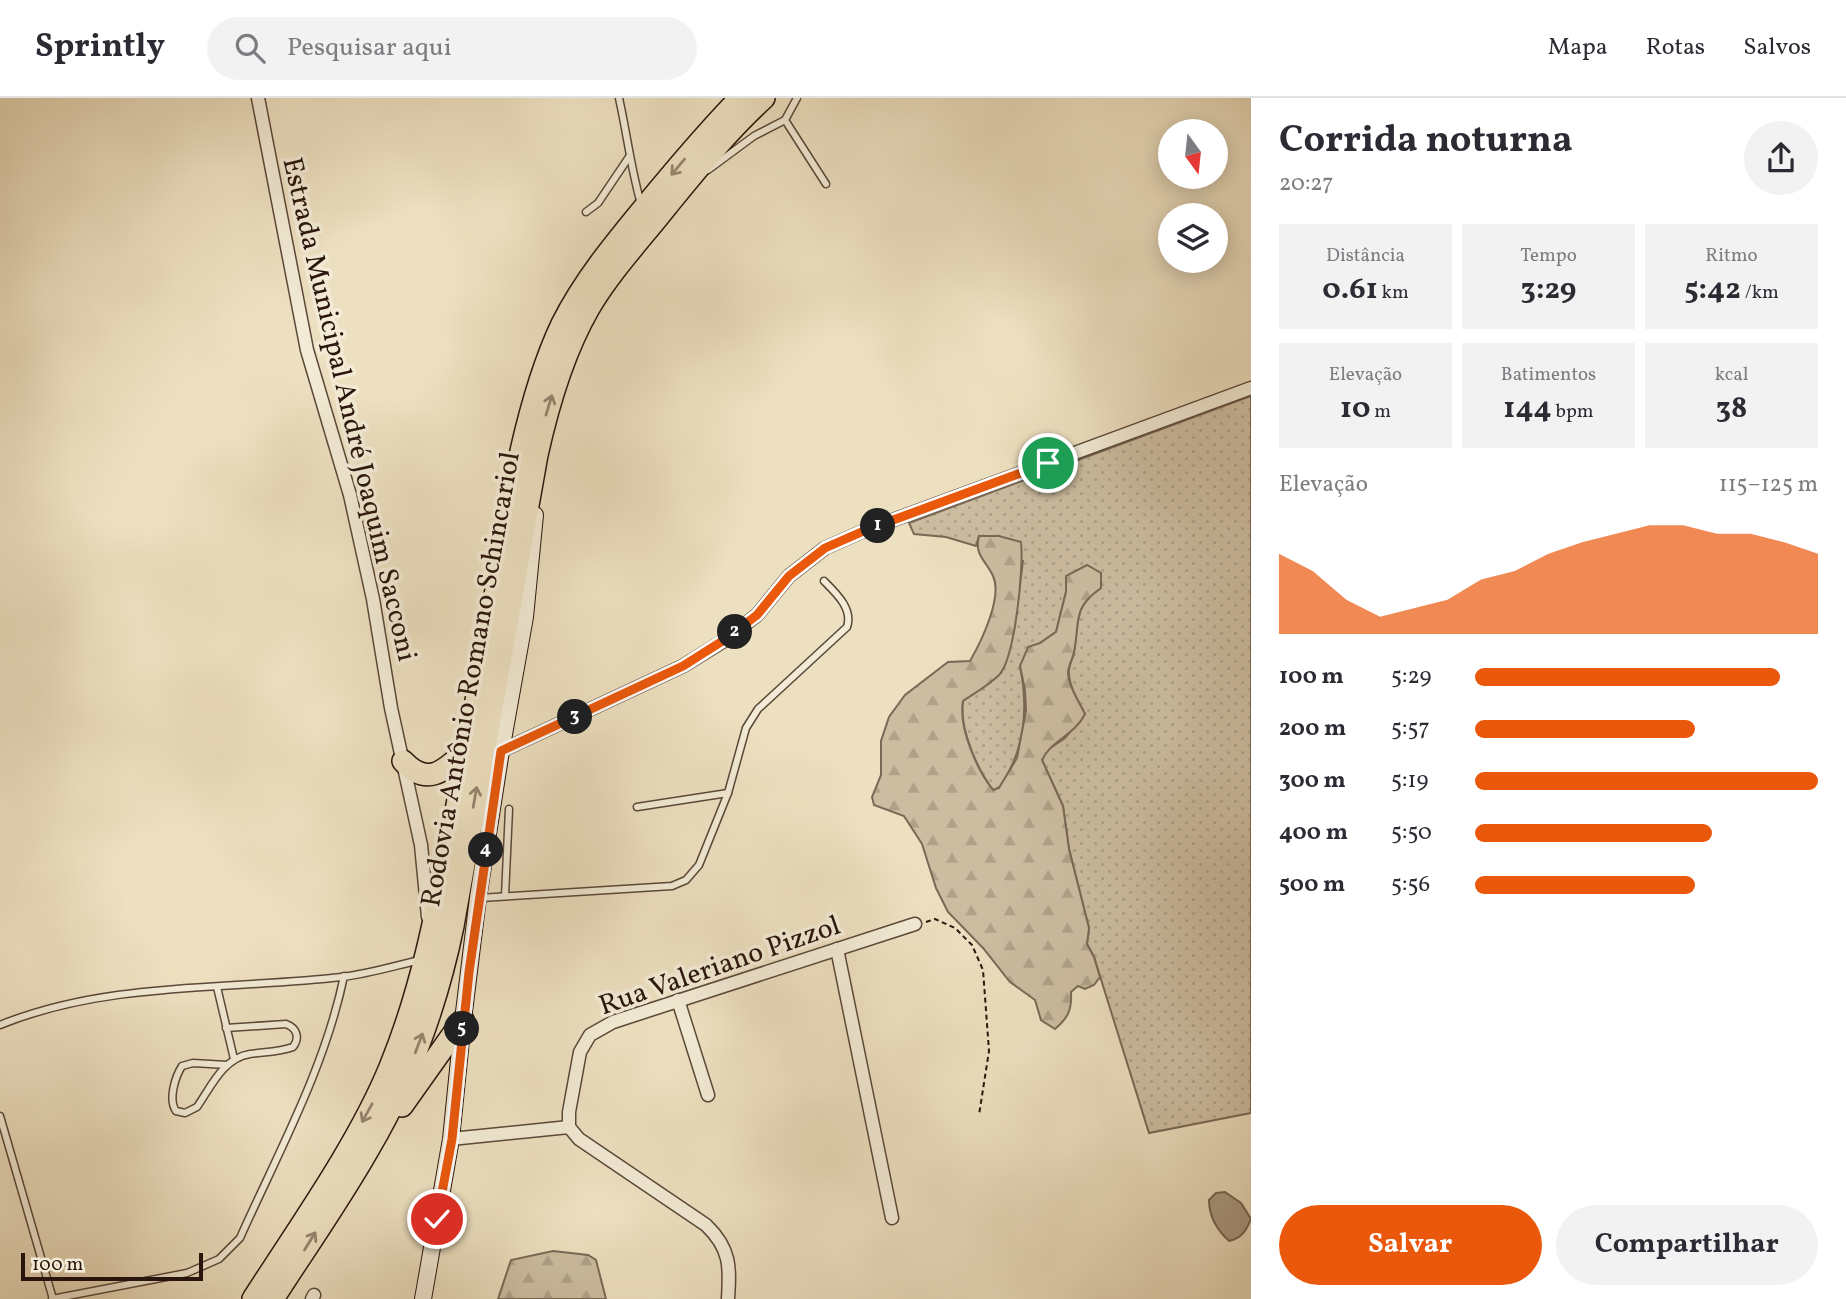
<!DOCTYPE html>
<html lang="pt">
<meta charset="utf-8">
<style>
body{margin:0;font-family:Vollkorn,serif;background:#f2f2f3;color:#2b2b33;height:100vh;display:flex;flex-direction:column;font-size:26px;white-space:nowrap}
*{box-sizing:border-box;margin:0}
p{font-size:23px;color:#7c7c81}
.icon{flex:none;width:38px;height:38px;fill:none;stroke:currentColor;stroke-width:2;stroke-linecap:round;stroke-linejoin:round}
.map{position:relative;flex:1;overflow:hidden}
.details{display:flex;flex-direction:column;background:#fff;width:595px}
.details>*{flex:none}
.needle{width:46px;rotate:165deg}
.fabs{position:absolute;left:1158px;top:21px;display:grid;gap:14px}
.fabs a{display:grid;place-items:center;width:70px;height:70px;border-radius:50%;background:#fff;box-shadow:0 4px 18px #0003;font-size:35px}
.scale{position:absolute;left:21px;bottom:18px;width:182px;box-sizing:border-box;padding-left:7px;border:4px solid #29150c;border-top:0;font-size:19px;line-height:24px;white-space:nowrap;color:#29150c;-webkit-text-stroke:5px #f3ebd6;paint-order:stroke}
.pin{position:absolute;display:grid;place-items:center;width:60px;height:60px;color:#fff;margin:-30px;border:4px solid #fff;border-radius:50%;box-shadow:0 2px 7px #0007}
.km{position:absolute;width:35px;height:35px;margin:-18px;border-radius:50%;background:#222;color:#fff;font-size:19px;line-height:35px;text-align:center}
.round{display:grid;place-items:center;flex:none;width:74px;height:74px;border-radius:37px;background:#f2f2f3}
.summary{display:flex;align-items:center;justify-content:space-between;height:119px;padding:0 28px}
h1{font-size:38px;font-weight:700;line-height:52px}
.metrics{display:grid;grid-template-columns:repeat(3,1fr);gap:10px;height:119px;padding:7px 28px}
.metrics div{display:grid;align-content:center;border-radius:0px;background:#f2f2f3;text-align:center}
.metrics b{font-size:30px;font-weight:700}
.metrics small{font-size:19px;font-weight:400}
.metrics p{font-size:19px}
.chart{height:196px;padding:14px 28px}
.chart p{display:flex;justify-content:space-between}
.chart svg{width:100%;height:126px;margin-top:7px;fill:#ea580c;opacity:.7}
.button{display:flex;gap:14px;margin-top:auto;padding:14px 28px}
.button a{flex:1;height:80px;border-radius:42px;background:#ea580c;color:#fff;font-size:28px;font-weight:700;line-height:80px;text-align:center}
.button a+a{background:#f2f2f3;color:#2b2b33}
ul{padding:0 28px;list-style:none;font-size:23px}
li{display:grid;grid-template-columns:112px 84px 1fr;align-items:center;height:52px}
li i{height:18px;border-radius:9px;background:#ea580c}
header{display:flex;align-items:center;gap:42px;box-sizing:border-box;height:98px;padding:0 35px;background:#fff;border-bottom:2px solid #e1e1e2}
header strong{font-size:33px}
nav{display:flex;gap:38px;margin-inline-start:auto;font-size:24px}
.search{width:490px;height:63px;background:#f2f2f3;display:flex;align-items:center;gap:18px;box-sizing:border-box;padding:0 24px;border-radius:38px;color:#7c7c81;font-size:26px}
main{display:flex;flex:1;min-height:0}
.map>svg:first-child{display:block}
</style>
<header>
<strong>Sprintly</strong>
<div class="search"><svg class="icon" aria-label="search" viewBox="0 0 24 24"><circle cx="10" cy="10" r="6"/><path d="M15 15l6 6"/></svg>Pesquisar aqui</div>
<nav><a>Mapa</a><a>Rotas</a><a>Salvos</a></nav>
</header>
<main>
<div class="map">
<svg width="1251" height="1201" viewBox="0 0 1251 1201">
<defs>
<pattern id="grass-dots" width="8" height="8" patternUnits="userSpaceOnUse" patternTransform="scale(1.75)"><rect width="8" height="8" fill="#ccbda1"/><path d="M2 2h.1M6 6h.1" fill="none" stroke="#afa289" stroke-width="1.8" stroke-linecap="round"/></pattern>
<pattern id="forest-firs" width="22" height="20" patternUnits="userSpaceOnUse" patternTransform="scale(1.75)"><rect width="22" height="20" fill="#ccbda1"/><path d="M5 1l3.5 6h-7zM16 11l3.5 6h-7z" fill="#afa289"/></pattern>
</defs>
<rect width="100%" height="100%" fill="#ede0c0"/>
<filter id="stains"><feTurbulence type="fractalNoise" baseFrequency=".00286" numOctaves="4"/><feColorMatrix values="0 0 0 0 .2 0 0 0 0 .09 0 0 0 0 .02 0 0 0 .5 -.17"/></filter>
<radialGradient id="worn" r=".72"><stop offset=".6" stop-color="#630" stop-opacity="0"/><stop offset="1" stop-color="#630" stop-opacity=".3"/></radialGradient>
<path fill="url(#grass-dots)" stroke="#7a6956" stroke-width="2" d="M1251 298V1015L1149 1035 1094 859 1087 846 1089 830 1069 751 1063 708 1042 662 1046 653 1065 640 1085 616C1079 604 1069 589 1069 575 1068 569 1073 560 1074 554 1080 523 1072 510 1101 490L1066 494 1056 534 1040 545 1020 568C1029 612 1025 653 999 690L993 692C977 671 959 630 963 603L1001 575 1014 533 1023 463 979 438 976 448 946 439 914 436 909 425Z"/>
<g fill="url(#forest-firs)" stroke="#7a6956" stroke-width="2">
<path d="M979 438H999L1021 444C1024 468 1015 561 999 577 989 587 975 595 963 603 958 629 977 672 993 692L999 690 1017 660 1026 613 1025 592 1020 568 1028 549 1040 545 1056 534 1066 494V478L1087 467 1101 475V490C1072 510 1080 523 1074 554 1073 560 1068 568 1068 575 1069 589 1079 604 1085 616 1075 637 1050 643 1042 662L1063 708 1069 751 1089 830 1087 846 1094 859 1100 879 1094 887 1085 891 1078 888 1071 894C1072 912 1068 920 1055 931L1041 922 1035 902 1010 884 983 850 948 814 936 790 922 746 904 718 874 707 872 699 881 677V643L889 619 905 597 948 564 970 563C981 544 1003 499 993 478 986 462 974 458 979 438Z"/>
<path d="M553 1153 588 1157 596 1162 606 1201H498L511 1162Z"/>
</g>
<path fill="#aa9b83" stroke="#766553" stroke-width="2" d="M1225 1094 1241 1105 1251 1121C1246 1133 1242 1140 1229 1143 1217 1132 1209 1118 1209 1102L1216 1095Z"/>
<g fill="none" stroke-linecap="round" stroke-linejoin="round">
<defs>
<g id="lane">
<path d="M619 0C627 36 631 71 641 106"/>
<path d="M785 22 826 86"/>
<path d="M708 72 754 38 785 22 797 0"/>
<path d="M586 114 598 105 629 59"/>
<path d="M637 709 728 695"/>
<path d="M505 798 509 711"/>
<path d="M480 800 672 788 686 782 699 767 728 695 746 630 758 611 847 529C853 511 837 496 824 483"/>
<path d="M217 889 234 961"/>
<path d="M0 927C108 883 228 892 342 879 368 876 394 868 420 862"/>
<path d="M226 930 286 926C297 930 300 940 293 949 280 954 264 954 250 956 223 960 211 989 197 1009L185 1015 176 1013C168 1002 175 979 182 968L193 965 227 967"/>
<path d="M0 1018 53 1201"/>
<path d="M52 1201 187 1175 219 1161 240 1140C278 1055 325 970 344 878"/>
</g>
<g id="street">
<path d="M258 0 307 252 350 397 373 501 391 610 421 747 428 819"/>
<path d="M501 653 683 568 725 542 757 517 789 478 825 450 866 432 1251 290"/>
<path d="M837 851 892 1120"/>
<path d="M678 902 708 997"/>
<path d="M451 1041 569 1029"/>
<path d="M312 1201 314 1197"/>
<path d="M728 1201C730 1169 731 1151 706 1127L579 1041 569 1029V1014L580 954 590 937 613 924 915 826"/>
</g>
<path id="secondary" d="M423 1201 451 1041 463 922 478 800 501 653 525 519 535 417"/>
<g id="highway">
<path d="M403 663C428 690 445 672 467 652"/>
<path d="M402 1008 463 922"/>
<path d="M253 1201C299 1129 358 1047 390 969 426 882 441 788 459 697 480 582 500 467 521 353 531 309 543 266 562 226 585 180 619 140 652 100 680 66 709 32 740 0"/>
<path d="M273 1201C305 1151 339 1103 368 1052 409 983 437 906 453 828L537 357C548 307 563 255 589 210 610 174 641 141 667 108 698 70 728 33 764 0"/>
</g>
</defs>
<use href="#lane" stroke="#5a4839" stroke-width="9"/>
<use href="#street" stroke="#5a4839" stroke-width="15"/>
<use href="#secondary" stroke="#29150c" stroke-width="18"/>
<use href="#highway" stroke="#29150c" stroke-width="24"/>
<path stroke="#29150c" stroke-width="2" stroke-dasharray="5 3.5" stroke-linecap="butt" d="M926 824 935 821 955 830 972 847 983 872 989 953 979 1017"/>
<use href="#lane" stroke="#f3ebd6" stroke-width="6"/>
<use href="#street" stroke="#f3ebd6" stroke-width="12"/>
<use href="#secondary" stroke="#f3ebd6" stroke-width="16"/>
<use href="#highway" stroke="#ede0c0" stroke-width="21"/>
</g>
<defs><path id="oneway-shaft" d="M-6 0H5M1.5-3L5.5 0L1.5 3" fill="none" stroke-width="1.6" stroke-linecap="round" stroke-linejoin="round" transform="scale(1.75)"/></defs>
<g stroke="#95856f">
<use href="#oneway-shaft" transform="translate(678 69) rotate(130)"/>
<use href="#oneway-shaft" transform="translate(549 307) rotate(-73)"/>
<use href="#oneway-shaft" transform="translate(475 699) rotate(-80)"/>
<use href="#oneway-shaft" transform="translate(419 945) rotate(-69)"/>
<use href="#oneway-shaft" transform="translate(367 1015) rotate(119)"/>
<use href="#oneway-shaft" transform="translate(310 1143) rotate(-58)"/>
</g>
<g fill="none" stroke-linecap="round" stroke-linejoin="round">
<defs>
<path id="route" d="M437 1121 452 1041 469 874 501 653 683 568 724 542 757 517 789 478 825 450 866 432 1048 365"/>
</defs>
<use href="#route" stroke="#fff" stroke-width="14"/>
<use href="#route" stroke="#ea580c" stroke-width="9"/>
</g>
<g text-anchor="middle" stroke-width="7" stroke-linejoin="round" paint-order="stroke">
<g font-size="28" fill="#29150c" stroke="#f3ebd6">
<text transform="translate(351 311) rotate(77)" y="10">Estrada Municipal André Joaquim Sacconi</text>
<text transform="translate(469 581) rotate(-80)" y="10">Rodovia Antônio Romano Schincariol</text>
<text transform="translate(719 866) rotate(-19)" y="10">Rua Valeriano Pizzol</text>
</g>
</g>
<rect width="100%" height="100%" filter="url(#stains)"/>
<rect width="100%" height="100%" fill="url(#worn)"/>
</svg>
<div class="fabs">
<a><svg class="needle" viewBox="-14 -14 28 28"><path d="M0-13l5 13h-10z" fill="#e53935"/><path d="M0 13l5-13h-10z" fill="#7c7c81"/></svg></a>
<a><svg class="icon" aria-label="layers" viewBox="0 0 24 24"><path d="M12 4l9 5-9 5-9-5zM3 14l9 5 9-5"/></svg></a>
</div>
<div class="scale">100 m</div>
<div class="pin" style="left:1048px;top:365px;background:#1e9e55"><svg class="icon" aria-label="arrive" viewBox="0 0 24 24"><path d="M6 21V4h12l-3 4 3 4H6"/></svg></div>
<div class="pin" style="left:437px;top:1121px;background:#d93025"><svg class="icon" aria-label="check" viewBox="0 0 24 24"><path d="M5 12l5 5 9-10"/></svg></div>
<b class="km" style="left:878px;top:428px">1</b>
<b class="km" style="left:735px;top:534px">2</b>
<b class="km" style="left:575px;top:619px">3</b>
<b class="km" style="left:486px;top:752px">4</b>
<b class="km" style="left:462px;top:931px">5</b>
</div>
<section class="details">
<div class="summary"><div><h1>Corrida noturna</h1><p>20:27</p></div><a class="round"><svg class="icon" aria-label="share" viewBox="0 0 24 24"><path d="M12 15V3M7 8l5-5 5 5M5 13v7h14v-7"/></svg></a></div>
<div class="metrics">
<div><p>Distância</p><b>0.61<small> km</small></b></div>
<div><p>Tempo</p><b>3:29</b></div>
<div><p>Ritmo</p><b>5:42<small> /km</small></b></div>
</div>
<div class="metrics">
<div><p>Elevação</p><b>10<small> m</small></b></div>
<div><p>Batimentos</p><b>144<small> bpm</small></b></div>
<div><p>kcal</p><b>38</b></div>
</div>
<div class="chart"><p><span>Elevação</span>115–125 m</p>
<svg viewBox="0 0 160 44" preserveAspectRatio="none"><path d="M0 44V16L10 22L20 32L30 38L40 35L50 32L60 25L70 22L80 16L90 12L100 9L110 6L120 6L130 9L140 9L150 12L160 16V44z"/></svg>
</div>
<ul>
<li><b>100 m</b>5:29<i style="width:89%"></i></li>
<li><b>200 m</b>5:57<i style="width:64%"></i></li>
<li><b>300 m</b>5:19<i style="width:100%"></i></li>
<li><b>400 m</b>5:50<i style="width:69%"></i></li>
<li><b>500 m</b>5:56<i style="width:64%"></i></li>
</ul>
<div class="button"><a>Salvar</a><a>Compartilhar</a></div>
</section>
</main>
